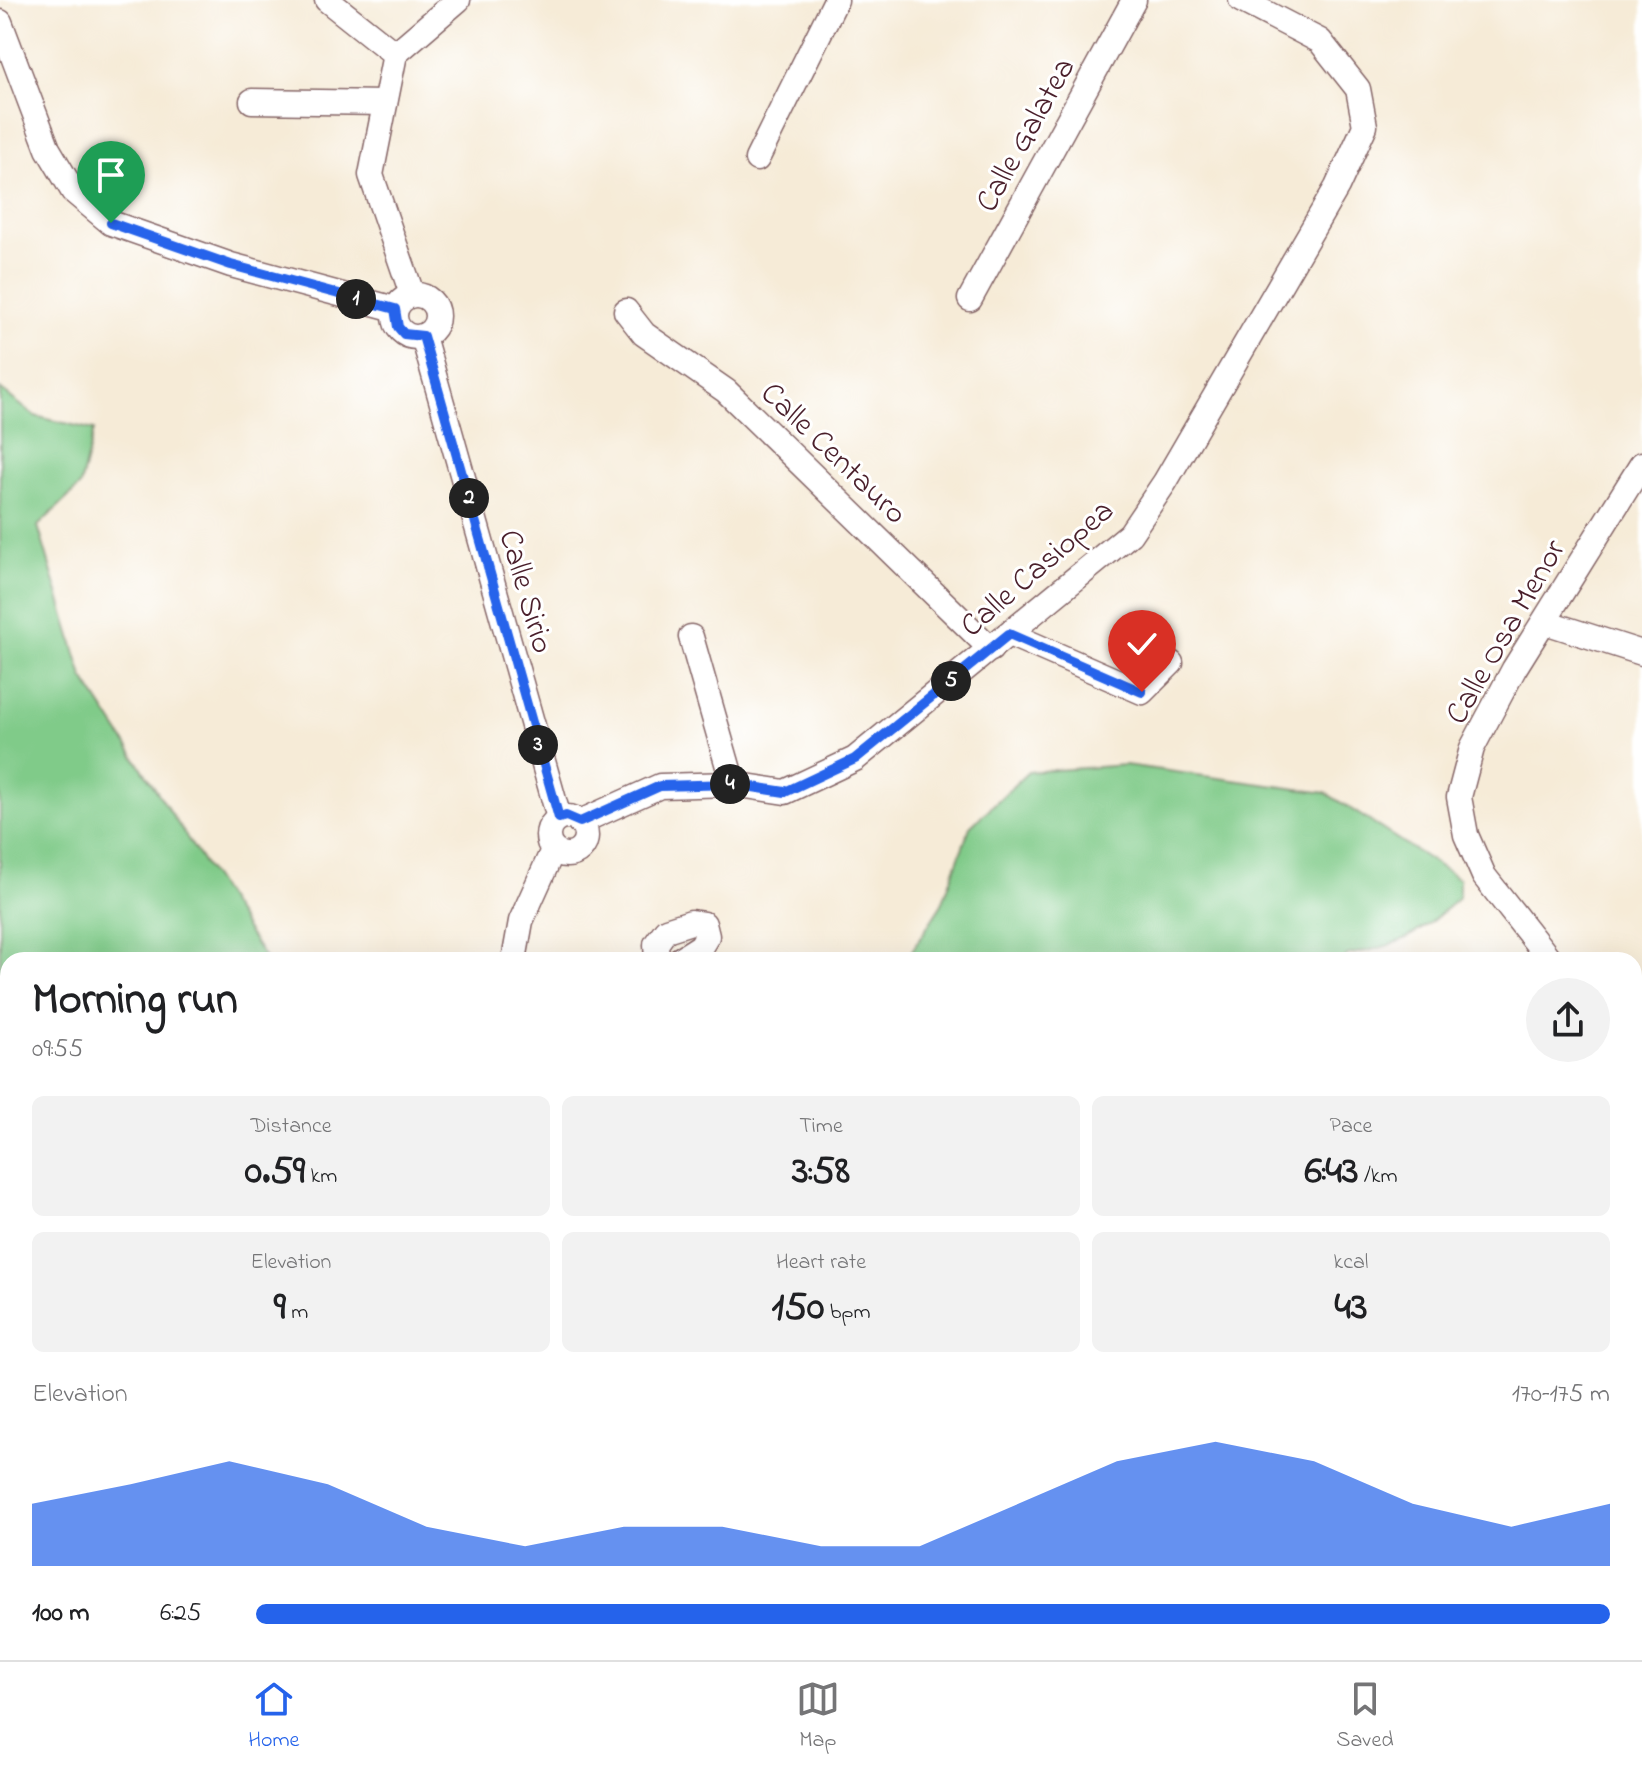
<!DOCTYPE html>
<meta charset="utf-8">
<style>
body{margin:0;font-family:"Indie Flower",sans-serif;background:#f2f2f2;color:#202124;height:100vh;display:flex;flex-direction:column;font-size:30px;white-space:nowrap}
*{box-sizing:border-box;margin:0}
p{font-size:26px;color:#757577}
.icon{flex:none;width:44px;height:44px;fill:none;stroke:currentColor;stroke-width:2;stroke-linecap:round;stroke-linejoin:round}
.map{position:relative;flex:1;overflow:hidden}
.side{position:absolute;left:0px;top:952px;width:1642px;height:708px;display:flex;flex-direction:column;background:#fff;border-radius:24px 24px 0 0;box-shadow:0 8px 32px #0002}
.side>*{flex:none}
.pin{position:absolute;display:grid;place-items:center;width:68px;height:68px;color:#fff;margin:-82px -34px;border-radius:50% 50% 50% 0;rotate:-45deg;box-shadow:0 0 8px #0007}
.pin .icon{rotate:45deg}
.km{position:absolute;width:40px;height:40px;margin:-20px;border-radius:50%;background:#222;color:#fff;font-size:22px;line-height:40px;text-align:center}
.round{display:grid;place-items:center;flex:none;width:84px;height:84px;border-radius:42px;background:#f2f2f2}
.summary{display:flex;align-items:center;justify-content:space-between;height:136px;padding:0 32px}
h1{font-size:44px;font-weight:700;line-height:60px}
.figures{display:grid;grid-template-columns:repeat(3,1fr);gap:12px;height:136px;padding:8px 32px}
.figures div{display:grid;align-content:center;border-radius:12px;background:#f2f2f2;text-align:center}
.figures b{font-size:40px;font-weight:700}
.figures small{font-size:22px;font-weight:400}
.figures p{font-size:22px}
.chart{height:224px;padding:16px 32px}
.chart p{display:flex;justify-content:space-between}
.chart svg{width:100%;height:144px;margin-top:8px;fill:#2563eb;opacity:.7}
ul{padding:0 32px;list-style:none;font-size:26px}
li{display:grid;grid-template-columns:128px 96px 1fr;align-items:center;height:60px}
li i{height:20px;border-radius:10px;background:#2563eb}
.dock{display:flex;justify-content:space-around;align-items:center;height:112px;border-top:2px solid #e0e0e0;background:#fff;font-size:22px;color:#757577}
.dock a{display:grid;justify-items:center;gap:4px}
.dock .current{color:#2563eb}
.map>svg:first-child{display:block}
</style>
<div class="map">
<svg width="1642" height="1660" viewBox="0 0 1642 1660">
<rect width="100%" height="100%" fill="#fff"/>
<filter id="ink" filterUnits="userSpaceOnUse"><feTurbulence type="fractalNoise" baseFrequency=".0125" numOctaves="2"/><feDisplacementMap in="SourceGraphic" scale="16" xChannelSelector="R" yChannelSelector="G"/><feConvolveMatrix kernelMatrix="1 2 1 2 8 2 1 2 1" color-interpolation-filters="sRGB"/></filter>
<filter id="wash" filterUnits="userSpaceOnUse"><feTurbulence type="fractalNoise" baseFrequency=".006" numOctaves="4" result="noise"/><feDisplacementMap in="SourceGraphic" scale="32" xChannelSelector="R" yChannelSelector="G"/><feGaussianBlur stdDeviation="1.8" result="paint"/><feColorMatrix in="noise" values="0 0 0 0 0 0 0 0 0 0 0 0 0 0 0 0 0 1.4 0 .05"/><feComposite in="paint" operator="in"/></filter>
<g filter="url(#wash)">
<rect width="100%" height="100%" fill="#f6ebd7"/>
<g fill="#80cb89" stroke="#65755a" stroke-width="2">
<path d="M0 389 35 416 94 430 80 486 38 526 83 677 266 960H8V1331L0 1327Z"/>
<path d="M1125 765 1326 793 1459 879V897C1417 936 1404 945 1347 955L1344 960H906L942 904 970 827 1028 772Z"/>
<path d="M1634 1206 1642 1207V1660H1599L1590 1652H1634Z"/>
</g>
<g fill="#5ea0d2" stroke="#54607e" stroke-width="2">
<path d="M1642 1352V1445L1634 1419V1360Z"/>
<path d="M1132 1652H1266L1272 1660H1137Z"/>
</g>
</g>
<g filter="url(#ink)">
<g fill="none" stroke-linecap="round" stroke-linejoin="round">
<defs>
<g id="minor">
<path d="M327 0 395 54"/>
<path d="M0 22 48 149 73 191 111 223 231 265 395 309"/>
<path d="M252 101 385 103"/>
<path d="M757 159 836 0"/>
<path d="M412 294 371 175 395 54 458 0"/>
<circle cx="416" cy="316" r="21"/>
<path d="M970 299 1134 0"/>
<path d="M626 311 644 334 726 391 991 649"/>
<path d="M423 336 559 818"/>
<path d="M1545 622 1642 653"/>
<path d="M1009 634 1142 692 1171 663"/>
<path d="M691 637 733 784"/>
<circle cx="567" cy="836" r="19"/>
<path d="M580 822 660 786 733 784 785 792 855 759 1130 534 1165 482 1337 187 1365 126 1358 89 1320 41 1241 0"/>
<path d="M514 960 521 921 553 850"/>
<path d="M657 960 656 944 666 930 691 922 704 924 707 936 701 946 679 960"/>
<path d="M1550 960 1484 876 1466 835 1459 797 1472 748 1514 669 1642 464"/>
<path d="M1634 1025 1642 1028"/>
<path d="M0 1446 8 1449"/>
<path d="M353 1652 360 1660"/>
<path d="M834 1652 837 1660"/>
<path d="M1039 1652 1047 1660"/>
<path d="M563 1660 574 1652"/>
<path d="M661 1660 664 1652"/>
</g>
</defs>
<use href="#minor" stroke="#866667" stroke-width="27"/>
<use href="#minor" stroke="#fff" stroke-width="24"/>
</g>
</g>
<g fill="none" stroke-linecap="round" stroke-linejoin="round" filter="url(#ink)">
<defs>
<path id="route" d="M111 223 231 265 395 309 398 327 404 334 423 336 559 818 566 816 580 822 660 786 733 784 785 792 855 759 1009 634 1142 692"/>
</defs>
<use href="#route" stroke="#fff" stroke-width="16"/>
<use href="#route" stroke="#2563eb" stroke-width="10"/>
</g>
<g text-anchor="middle" stroke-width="6" stroke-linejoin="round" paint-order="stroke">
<g font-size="32" fill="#4a1f2b" stroke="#fff">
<text transform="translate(1024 134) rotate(-61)" y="11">Calle Galatea</text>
<text transform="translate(835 452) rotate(44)" y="11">Calle Centauro</text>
<text transform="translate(1036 567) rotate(-41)" y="11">Calle Casiopea</text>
<text transform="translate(528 591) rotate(74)" y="11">Calle Sirio</text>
<text transform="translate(1504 631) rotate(-60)" y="11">Calle Osa Menor</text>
</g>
</g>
</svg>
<div class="pin" style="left:111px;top:223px;background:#1e9e55"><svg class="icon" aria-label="arrive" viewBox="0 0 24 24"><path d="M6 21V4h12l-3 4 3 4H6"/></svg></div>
<div class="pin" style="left:1142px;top:692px;background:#d93025"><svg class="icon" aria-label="check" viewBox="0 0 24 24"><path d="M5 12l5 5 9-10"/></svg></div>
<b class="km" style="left:356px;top:299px">1</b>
<b class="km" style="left:469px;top:498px">2</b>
<b class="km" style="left:538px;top:745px">3</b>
<b class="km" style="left:730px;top:784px">4</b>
<b class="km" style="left:951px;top:681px">5</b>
<section class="side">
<div class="summary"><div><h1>Morning run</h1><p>09:55</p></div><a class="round"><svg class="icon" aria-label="share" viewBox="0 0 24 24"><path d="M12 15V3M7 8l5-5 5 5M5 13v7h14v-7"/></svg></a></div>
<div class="figures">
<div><p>Distance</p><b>0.59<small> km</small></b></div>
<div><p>Time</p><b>3:58</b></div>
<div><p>Pace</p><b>6:43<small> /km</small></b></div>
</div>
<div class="figures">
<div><p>Elevation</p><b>9<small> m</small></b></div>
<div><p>Heart rate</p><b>150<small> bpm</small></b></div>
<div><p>kcal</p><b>43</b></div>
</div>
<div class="chart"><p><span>Elevation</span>170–175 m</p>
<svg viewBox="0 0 160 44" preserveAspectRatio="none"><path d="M0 44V25L10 19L20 12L30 19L40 32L50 38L60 32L70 32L80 38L90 38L100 25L110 12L120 6L130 12L140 25L150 32L160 25V44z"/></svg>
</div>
<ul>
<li><b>100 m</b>6:25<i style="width:100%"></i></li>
</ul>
</section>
</div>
<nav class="dock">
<a class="current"><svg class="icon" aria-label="home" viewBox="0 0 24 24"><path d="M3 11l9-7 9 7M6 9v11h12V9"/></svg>Home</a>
<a><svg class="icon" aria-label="map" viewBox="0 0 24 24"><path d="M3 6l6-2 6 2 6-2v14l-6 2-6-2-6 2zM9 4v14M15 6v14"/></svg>Map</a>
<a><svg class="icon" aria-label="saved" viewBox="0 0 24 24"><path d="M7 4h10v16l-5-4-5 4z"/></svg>Saved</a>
</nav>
